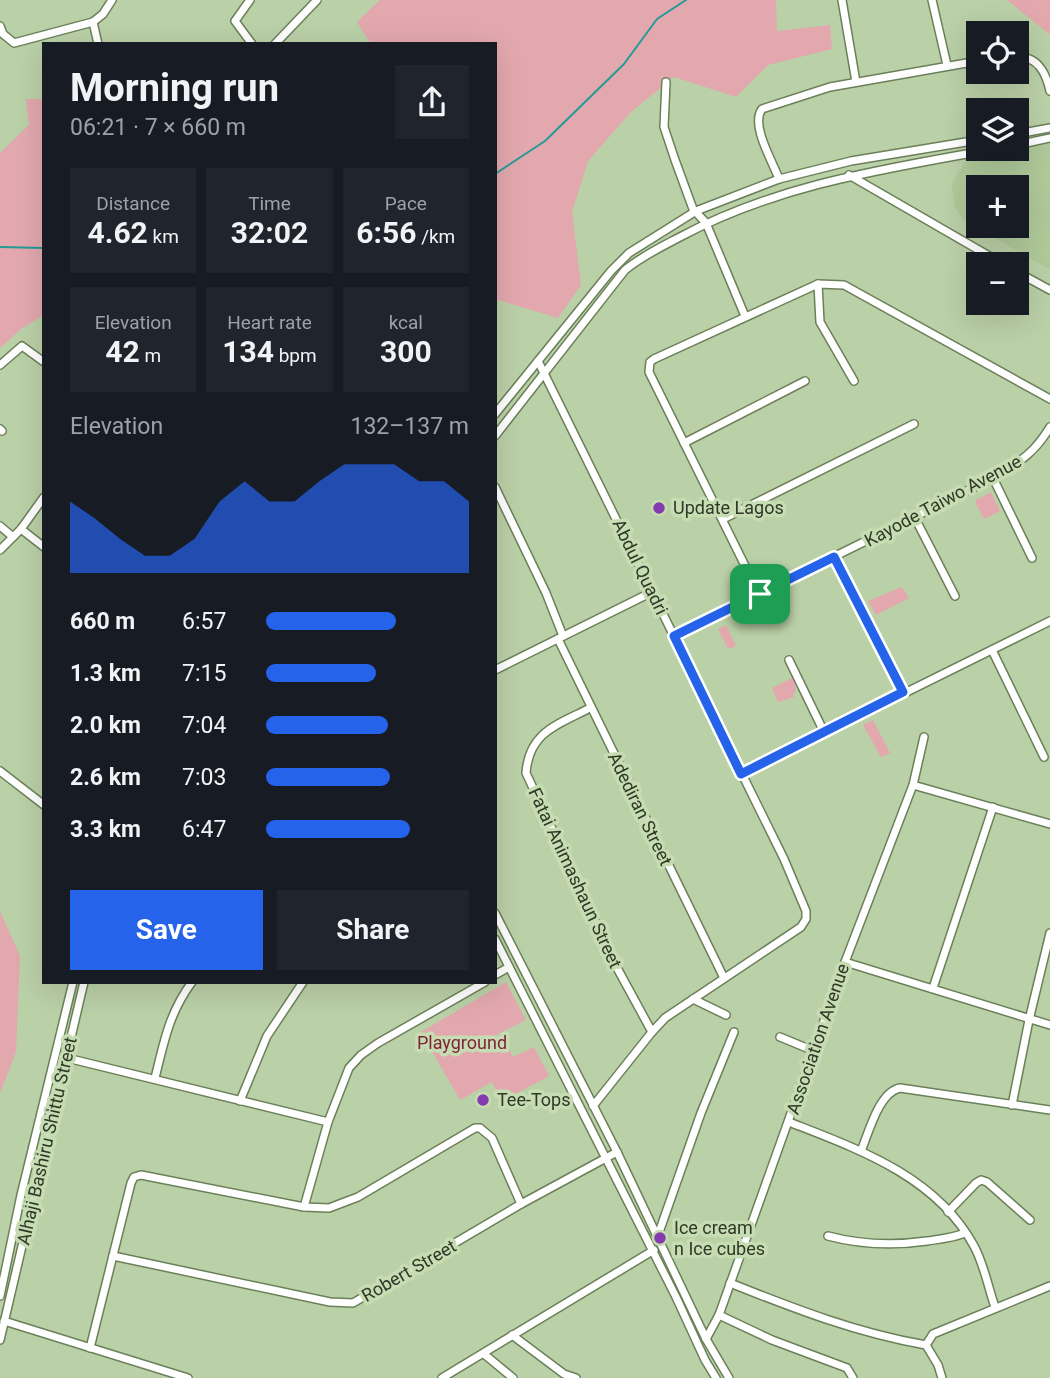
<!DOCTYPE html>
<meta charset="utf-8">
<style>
body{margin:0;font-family:Roboto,sans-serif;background:#20242c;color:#f1f3f6;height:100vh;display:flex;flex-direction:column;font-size:26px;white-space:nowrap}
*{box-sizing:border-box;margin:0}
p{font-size:23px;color:#9ea1a6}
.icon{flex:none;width:38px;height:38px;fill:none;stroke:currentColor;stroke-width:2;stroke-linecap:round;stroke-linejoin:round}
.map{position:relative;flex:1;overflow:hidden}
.drawer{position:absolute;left:42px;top:42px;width:455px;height:942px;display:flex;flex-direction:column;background:#171b24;border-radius:0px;box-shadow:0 7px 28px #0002}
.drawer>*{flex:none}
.fabs{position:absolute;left:966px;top:21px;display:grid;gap:14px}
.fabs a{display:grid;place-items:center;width:63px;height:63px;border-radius:0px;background:#171b24;box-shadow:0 7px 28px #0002;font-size:35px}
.pin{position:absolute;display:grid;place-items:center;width:60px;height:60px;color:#fff;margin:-30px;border-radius:14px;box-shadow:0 4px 10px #0006}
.round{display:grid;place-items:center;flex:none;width:74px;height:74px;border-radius:0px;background:#20242c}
.head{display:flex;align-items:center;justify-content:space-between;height:119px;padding:0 28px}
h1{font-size:38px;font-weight:700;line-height:52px}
.stats{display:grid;grid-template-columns:repeat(3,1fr);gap:10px;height:119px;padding:7px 28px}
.stats div{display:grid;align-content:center;border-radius:0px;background:#20242c;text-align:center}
.stats b{font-size:30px;font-weight:700}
.stats small{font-size:19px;font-weight:400}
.stats p{font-size:19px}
.chart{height:196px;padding:14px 28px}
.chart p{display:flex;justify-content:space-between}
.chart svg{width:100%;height:126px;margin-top:7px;fill:#2563eb;opacity:.7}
.button{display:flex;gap:14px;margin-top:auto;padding:14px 28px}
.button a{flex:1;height:80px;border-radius:0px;background:#2563eb;color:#fff;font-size:28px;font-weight:700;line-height:80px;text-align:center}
.button a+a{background:#20242c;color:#f1f3f6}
ul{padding:0 28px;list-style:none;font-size:23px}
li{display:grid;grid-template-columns:112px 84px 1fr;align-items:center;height:52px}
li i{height:18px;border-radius:9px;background:#2563eb}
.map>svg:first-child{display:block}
</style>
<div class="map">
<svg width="1050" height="1378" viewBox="0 0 1050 1378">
<rect width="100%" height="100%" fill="#bad0a7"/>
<path fill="#afc999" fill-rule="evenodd" d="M1050 143V270L963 219 954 206 952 184 964 163 986 153ZM978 187H1017V226H978Z"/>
<g fill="#e2a8ae">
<path d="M380 0H776L777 31 830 25 832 49 768 65 736 97 674 77 631 112 588 161 572 212 581 285 558 318 495 299V44H371L357 22Z"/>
<path d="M1007 0H1050V34L1048 33Z"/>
<path d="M26 99H44V315L21 329 0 348V153L29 125Z"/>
<path d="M991 492 1000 511 984 519 976 504V500Z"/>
<path d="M902 587 909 598 876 615 868 601Z"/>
<path d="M726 625 736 646 728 649 718 629Z"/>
<path d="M794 677 796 691 793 693 794 697 778 702 772 688Z"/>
<path d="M873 720 890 753 881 757 863 725Z"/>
<path d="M0 911 20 956 16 1052 0 1093Z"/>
<path d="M506 982 526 1020 492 1037 499 1051 508 1047 513 1057 534 1047 549 1076 502 1101 492 1082 460 1100 421 1032Z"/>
</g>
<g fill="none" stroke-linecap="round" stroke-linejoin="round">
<g stroke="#239a96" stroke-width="2">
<path d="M495 174 545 141 624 64 657 19 686 0"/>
<path d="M0 247 44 248"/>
</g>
<defs>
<g id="minor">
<path d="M250 0 235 21 252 44"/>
<path d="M842 0 856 82"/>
<path d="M932 0 947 65"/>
<path d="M93 22 98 44"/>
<path d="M0 26 3 34 14 43 93 22 103 14 112 0"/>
<path d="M275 44 317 0"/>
<path d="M1017 57C1038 56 1046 73 1050 91"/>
<path d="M666 82 664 127 675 160 693 209 706 223 745 316"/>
<path d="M1017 134 1050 128"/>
<path d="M1017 145 1050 138"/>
<path d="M849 175 1003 264"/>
<path d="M779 179C773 162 750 125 762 109L830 87 978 61"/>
<path d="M1017 272 1050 290"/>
<path d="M818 284 820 322 854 381"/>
<path d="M538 361 784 859 806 911V919L801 927 665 1018 652 1032 593 1106"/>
<path d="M0 365 22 346 44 362"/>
<path d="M495 414 611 271 629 253 696 211 779 179 851 161 978 140"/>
<path d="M0 429 2 431"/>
<path d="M495 436 625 270C642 256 661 247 680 237 779 184 885 169 994 149"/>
<path d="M684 443 805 381"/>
<path d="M993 478 1032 558"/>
<path d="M495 487 546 593 563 636"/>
<path d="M915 518 955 596"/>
<path d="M723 519 914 424"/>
<path d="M0 526 13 537"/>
<path d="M21 529 44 547"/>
<path d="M0 550 21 529 44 497"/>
<path d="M834 557 903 692"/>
<path d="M759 594 649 372 650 362 654 359 818 284 844 285 1050 399"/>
<path d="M674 636 993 478C1019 462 1034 454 1050 427"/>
<path d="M558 639 724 978"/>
<path d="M992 650 1044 757"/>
<path d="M789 660 824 732"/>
<path d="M495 670 652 592"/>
<path d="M590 708C557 725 529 732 526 773L616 966 652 1032"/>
<path d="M0 771 44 805"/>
<path d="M741 774 1050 621"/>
<path d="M913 785 1050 824"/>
<path d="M495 913 617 1152 706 1339 729 1378"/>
<path d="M495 939 676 1297 705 1360 716 1378"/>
<path d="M845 962 1050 1025"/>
<path d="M495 975 509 967"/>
<path d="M933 988 993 807"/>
<path d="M693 999 726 1015"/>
<path d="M780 1037 814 1051"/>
<path d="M63 1057 328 1122"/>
<path d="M155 1078C164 1042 169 1013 192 982"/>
<path d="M240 1101 267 1036 303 982"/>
<path d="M1012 1105 1029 1020 1050 933"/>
<path d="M789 1122C858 1149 936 1176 974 1246 984 1264 988 1287 995 1307"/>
<path d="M861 1151C869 1132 879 1092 900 1088L1050 1110"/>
<path d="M304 1207 328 1122 349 1068 361 1055 378 1043 485 982"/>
<path d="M948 1212 976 1183 981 1180 987 1182 1030 1220"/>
<path d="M828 1236C862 1245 892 1246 927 1241 940 1239 953 1238 965 1233"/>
<path d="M657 1238 701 1113 734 1032"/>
<path d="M113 1256 330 1302 353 1303 521 1204 617 1152"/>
<path d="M730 1283C795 1309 857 1333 926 1345L938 1365 942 1378"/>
<path d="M0 1296 21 1195 73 982"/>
<path d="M719 1315 772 1340 847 1368 853 1378"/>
<path d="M4 1321 188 1378"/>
<path d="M512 1335 564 1374 576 1378"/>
<path d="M706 1339 719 1315 845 962 913 785 924 737"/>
<path d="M0 1340 84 982"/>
<path d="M926 1345 933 1334 1050 1286"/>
<path d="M90 1348 131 1183 134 1177 141 1175 304 1207 329 1208 358 1197 475 1128H480L492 1138 521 1204"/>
<path d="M484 1354 513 1378"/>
<path d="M442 1378 654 1250"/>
</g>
</defs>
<use href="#minor" stroke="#6b8059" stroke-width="10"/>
<use href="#minor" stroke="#fff" stroke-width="7"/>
</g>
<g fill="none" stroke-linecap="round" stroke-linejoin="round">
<defs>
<path id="route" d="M834 557 903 692 741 774 674 636Z"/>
</defs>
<use href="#route" stroke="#fff" stroke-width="14"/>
<use href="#route" stroke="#2563eb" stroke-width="9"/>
</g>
<g fill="#843bad" stroke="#c6ddb3" stroke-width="2.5">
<circle cx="659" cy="508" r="7"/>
<circle cx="483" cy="1100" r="7"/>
<circle cx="660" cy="1238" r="7"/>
</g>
<g text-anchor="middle" stroke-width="7" stroke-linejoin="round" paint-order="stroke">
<g font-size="18" fill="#2f3827" stroke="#c6ddb3">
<text transform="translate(943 501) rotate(-28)" y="6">Kayode Taiwo Avenue</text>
<text transform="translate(640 567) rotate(64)" y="6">Abdul Quadri</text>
<text transform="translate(640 809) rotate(64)" y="6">Adediran Street</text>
<text transform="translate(575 878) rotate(65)" y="6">Fatai Animashaun Street</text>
<text transform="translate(818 1039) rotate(-71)" y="6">Association Avenue</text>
<text transform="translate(47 1141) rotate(-77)" y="6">Alhaji Bashiru Shittu Street</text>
<text transform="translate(409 1271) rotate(-30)" y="6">Robert Street</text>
</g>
<g font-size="18" fill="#2f3827" stroke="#c6ddb3" text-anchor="start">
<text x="673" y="514">Update Lagos</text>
<text x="497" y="1106">Tee-Tops</text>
<text x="674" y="1234">Ice cream<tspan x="674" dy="21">n Ice cubes</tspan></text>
</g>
<g font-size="18" fill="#822339" stroke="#c6ddb3">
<text x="462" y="1049">Playground</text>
</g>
</g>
</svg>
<div class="fabs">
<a><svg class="icon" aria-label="locate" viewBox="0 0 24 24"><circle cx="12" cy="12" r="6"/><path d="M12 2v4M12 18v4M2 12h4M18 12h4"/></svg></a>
<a><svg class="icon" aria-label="layers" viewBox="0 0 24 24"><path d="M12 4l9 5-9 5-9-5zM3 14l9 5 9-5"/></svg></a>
<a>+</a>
<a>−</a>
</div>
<div class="pin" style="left:760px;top:594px;background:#1e9e55"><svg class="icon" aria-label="arrive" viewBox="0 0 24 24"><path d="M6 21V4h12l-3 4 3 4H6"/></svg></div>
<section class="drawer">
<div class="head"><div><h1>Morning run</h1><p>06:21 · 7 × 660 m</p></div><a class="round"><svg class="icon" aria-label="share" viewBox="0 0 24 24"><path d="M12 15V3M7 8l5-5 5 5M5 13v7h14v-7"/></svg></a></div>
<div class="stats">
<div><p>Distance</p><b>4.62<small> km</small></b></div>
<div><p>Time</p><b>32:02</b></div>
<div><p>Pace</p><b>6:56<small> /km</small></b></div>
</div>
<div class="stats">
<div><p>Elevation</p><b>42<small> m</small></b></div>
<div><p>Heart rate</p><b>134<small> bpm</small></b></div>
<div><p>kcal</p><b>300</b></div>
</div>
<div class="chart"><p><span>Elevation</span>132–137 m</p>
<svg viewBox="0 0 160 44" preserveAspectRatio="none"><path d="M0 44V19L10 25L20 32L30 38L40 38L50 32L60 19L70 12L80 19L90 19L100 12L110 6L120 6L130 6L140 12L150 12L160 19V44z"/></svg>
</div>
<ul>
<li><b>660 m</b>6:57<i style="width:64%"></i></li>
<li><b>1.3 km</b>7:15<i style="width:54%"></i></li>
<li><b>2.0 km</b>7:04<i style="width:60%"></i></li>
<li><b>2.6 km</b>7:03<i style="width:61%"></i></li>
<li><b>3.3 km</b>6:47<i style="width:71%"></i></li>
</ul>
<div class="button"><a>Save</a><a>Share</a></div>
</section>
</div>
